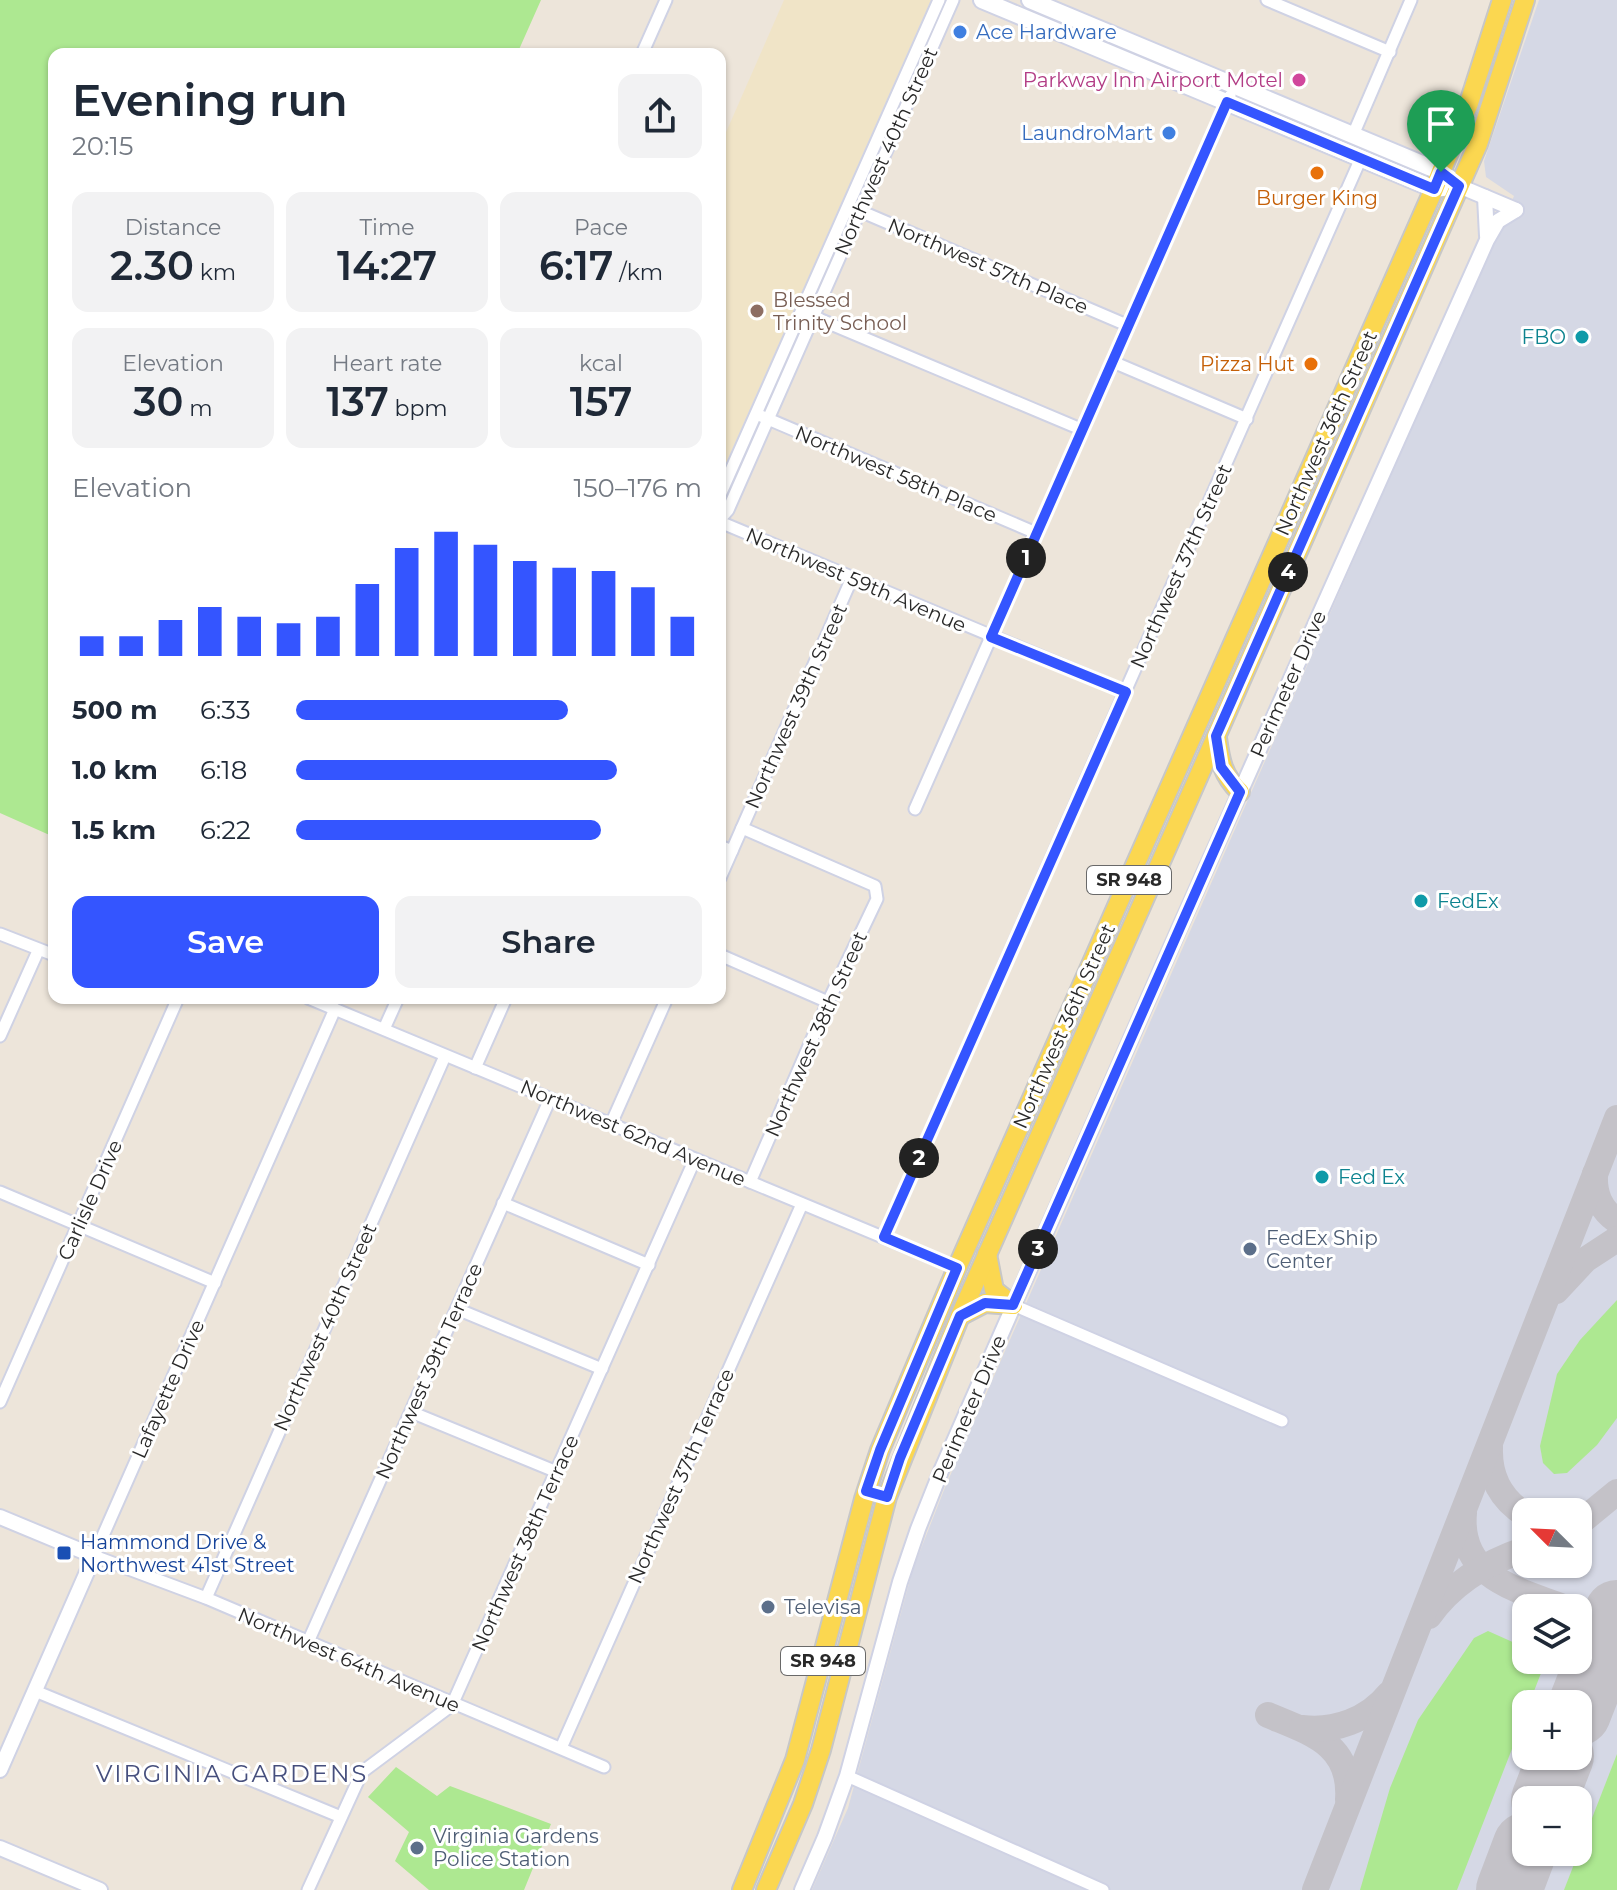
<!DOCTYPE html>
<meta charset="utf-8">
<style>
body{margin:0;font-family:Montserrat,sans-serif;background:#f2f2f3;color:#1f2937;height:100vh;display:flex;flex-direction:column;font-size:30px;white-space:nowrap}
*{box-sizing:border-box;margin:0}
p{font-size:26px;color:#747a83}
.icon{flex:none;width:44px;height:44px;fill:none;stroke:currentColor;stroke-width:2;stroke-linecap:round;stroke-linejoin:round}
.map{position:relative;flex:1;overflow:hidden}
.drawer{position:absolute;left:48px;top:48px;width:678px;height:956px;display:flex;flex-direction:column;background:#fff;border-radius:16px;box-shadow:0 2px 6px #0004}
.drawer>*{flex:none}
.needle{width:52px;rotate:294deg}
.tools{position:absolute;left:1512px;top:1498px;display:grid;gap:16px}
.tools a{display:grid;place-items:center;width:80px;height:80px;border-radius:16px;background:#fff;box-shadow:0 2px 6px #0004;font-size:40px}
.pin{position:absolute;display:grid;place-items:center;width:68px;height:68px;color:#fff;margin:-82px -34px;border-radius:50% 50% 50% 0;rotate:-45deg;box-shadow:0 0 8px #0007}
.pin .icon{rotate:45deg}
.km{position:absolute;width:40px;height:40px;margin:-20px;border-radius:50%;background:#222;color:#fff;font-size:22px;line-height:40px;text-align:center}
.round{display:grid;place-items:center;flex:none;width:84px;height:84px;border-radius:16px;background:#f2f2f3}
.head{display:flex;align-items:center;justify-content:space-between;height:136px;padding:0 24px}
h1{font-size:44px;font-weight:600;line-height:60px}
.metrics{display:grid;grid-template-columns:repeat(3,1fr);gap:12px;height:136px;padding:8px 24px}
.metrics div{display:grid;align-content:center;border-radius:16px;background:#f2f2f3;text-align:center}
.metrics b{font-size:40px;font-weight:600}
.metrics small{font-size:22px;font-weight:400}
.metrics p{font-size:22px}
.chart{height:224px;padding:16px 24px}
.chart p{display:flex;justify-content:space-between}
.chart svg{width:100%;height:144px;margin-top:8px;stroke:#3455ff;stroke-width:6}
.cta{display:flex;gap:16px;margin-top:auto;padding:16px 24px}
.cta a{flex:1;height:92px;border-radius:16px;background:#3455ff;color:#fff;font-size:32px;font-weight:600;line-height:92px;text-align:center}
.cta a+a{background:#f2f2f3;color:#1f2937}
ul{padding:0 24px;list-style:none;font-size:26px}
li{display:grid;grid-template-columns:128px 96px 1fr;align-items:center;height:60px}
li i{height:20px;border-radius:10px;background:#3455ff}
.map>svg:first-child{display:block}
</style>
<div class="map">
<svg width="1617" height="1890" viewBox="0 0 1617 1890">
<rect width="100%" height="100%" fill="#ede5da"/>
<path fill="#f0e4c7" d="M784 0H931L720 477V146Z"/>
<path fill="#d5d8e5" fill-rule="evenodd" d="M1539 0H1617V1890H812L848 1808 913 1569 946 1485 1514 196 1486 177 1484 161ZM1526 1512H1578V1564H1526ZM1526 1608H1578V1660H1526ZM1526 1704H1578V1756H1526ZM1526 1800H1578V1852H1526Z"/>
<g fill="#ade891">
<path d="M0 0H541L517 54H54V837L0 813Z"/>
<path d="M1617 1300V1418L1597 1445 1567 1473 1554 1474 1543 1463 1540 1446 1557 1374 1580 1340Z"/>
<path d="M1488 1631 1526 1648V1660H1539L1543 1668 1529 1704H1526V1713L1457 1890H1360L1390 1788 1418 1720 1474 1638Z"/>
<path d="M1617 1754V1890H1564Z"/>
<path d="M396 1767 437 1796 450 1786 551 1824 524 1890H429L395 1861 409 1832 368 1797Z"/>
</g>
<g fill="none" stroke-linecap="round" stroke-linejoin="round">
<g stroke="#c4c2c8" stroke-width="26">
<path d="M1595 1174C1594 1194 1600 1209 1617 1221"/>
<path d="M1556 1291 1585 1260 1617 1239"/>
<path d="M1490 1448C1489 1477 1501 1500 1526 1515"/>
<path d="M1464 1513C1458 1578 1519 1590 1566 1608"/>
<path d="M1578 1524 1617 1492"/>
<path d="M1578 1613 1617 1628"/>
<path d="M1429 1616C1453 1582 1487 1562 1526 1549"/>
<path d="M1268 1715C1311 1733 1352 1744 1348 1800"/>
<path d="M1302 1728C1334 1732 1368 1720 1389 1694"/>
<path d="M1315 1890 1617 1118"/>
</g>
<g stroke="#c4c2c8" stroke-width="66">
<path d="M1578 1713 1617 1613"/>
<path d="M1544 1800 1561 1756"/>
<path d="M1509 1890 1526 1845"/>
</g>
<defs>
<g id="minor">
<path d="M1267 0 1390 52"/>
<path d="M642 54 666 0"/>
<path d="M1353 135 1411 0"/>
<path d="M853 208 1129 326"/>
<path d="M807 314 1083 430"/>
<path d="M1113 362 1247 419"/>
<path d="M761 416 1036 533"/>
<path d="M720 495 939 0"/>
<path d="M720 519 728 510 953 0"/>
<path d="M720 522 1126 692"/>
<path d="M915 809 1230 96"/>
<path d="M742 828 875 886 877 899 828 1002 750 1182"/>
<path d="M720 846 732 851"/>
<path d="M720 878 852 578"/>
<path d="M0 934 54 955"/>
<path d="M720 955 828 1002"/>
<path d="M308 998 957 1268"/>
<path d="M335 1009 94 1556 206 1598 604 1767"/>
<path d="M384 1029 398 998"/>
<path d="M0 1036 38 951"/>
<path d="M475 1068 506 998"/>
<path d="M611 1124 667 998"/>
<path d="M0 1192 215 1283"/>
<path d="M503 1203 649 1265"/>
<path d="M884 1237 1361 158"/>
<path d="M1013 1305 1282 1421"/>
<path d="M457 1309 602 1369"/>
<path d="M0 1402 178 998"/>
<path d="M411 1412 557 1472"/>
<path d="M206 1598 445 1056"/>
<path d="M308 1642 550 1099"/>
<path d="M35 1691 341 1817"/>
<path d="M561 1748 802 1204"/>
<path d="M847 1776 1103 1890"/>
<path d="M308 1890 362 1772 452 1705 695 1159"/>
</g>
<g id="tertiary">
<path d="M1459 186 1516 210"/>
<path d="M1485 197 1487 236"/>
<path d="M0 1517 94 1556 0 1770"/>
<path d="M0 1848 100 1890"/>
<path d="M802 1890 825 1837 847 1776 900 1582 918 1529 941 1471 1179 929 1487 240 1498 221 1516 210"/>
</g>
<g id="secondary">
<path d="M982 0 1434 189 1459 186"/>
<path d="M1030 0 1441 172 1451 179"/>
</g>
<g id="primary">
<path d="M1217 738C1220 761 1223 776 1240 792"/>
<path d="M987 1254 994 1290 1013 1305"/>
<path d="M960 1316 985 1303 1013 1305"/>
<path d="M742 1890 795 1760 864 1499 880 1450 957 1268 1434 189 1469 103 1502 0"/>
<path d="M766 1890 803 1804 821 1750 887 1497 960 1316 1478 144 1525 0"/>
</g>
</defs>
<use href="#minor" stroke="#cfd2e4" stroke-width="15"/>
<use href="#tertiary" stroke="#cfd2e4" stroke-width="18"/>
<use href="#secondary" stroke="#cfd2e4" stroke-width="20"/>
<use href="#primary" stroke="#c7c7c7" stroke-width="22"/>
<use href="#minor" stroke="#fff" stroke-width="11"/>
<use href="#tertiary" stroke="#fff" stroke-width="14"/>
<use href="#secondary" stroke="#fff" stroke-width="16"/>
<use href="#primary" stroke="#fbd750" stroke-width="18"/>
</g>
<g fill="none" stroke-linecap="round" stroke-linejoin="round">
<defs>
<path id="route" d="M1227 102 1434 189 1441 172 1459 186 1216 736 1221 767 1240 792 1013 1305 985 1303 960 1316 900 1458 887 1497 866 1491 880 1450 957 1268 884 1237 1126 692 991 637Z"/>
</defs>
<use href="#route" stroke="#fff" stroke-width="16"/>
<use href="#route" stroke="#3455ff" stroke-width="10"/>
</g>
<g fill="#3f7fe0" stroke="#fff" stroke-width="3">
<circle cx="960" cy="32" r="8"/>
<circle cx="1169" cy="133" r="8"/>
</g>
<circle fill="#d1479c" stroke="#fff" stroke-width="3" cx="1299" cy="80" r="8"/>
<g fill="#e8710a" stroke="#fff" stroke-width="3">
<circle cx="1317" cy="173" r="8"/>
<circle cx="1311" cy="364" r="8"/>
</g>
<circle fill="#8d6e63" stroke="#fff" stroke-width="3" cx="757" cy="311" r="8"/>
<g fill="#0f9aa8" stroke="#fff" stroke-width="3">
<circle cx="1582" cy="337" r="8"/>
<circle cx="1421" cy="901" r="8"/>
<circle cx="1322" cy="1177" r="8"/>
</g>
<g fill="#5c6f8a" stroke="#fff" stroke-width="3">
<circle cx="1250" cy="1249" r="8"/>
<circle cx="768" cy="1607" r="8"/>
<circle cx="417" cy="1848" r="8"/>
</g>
<rect fill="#1a4fb4" stroke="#fff" stroke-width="3" x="56" y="1545" width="16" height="16" rx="4"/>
<g text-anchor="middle" stroke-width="6" stroke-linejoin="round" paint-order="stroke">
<g fill="#fff" stroke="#696969" stroke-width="2">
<rect x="1087" y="866" width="84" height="28" rx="6"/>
<rect x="781" y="1647" width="84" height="28" rx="6"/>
</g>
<g font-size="18" font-weight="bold" fill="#292929">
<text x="1129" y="886">SR 948</text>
<text x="823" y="1667">SR 948</text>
</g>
<g font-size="20" fill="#366cbe" stroke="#fff" text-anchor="start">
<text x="976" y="39">Ace Hardware</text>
<text x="1153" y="140" text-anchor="end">LaundroMart</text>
</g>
<g font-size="20" fill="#b23c85" stroke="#fff" text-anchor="end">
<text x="1283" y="87">Parkway Inn Airport Motel</text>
</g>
<g font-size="20" fill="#292929" stroke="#fff">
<text transform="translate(886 151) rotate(-66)" y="7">Northwest 40th Street</text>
<text transform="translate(988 266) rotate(23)" y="7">Northwest 57th Place</text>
<text transform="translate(1326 433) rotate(-66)" y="7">Northwest 36th Street</text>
<text transform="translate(896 474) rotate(23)" y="7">Northwest 58th Place</text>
<text transform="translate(1181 566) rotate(-66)" y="7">Northwest 37th Street</text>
<text transform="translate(856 580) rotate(23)" y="7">Northwest 59th Avenue</text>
<text transform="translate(1288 684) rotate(-66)" y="7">Perimeter Drive</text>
<text transform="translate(796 706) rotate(-66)" y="7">Northwest 39th Street</text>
<text transform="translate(1064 1026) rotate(-66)" y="7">Northwest 36th Street</text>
<text transform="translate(816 1034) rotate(-66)" y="7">Northwest 38th Street</text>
<text transform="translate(633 1133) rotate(23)" y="7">Northwest 62nd Avenue</text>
<text transform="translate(90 1200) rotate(-66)" y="7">Carlisle Drive</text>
<text transform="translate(325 1327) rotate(-66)" y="7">Northwest 40th Street</text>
<text transform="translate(429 1371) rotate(-66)" y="7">Northwest 39th Terrace</text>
<text transform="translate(168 1389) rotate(-66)" y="7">Lafayette Drive</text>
<text transform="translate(969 1409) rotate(-67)" y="7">Perimeter Drive</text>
<text transform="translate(681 1476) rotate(-66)" y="7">Northwest 37th Terrace</text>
<text transform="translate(525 1543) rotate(-66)" y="7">Northwest 38th Terrace</text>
<text transform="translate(349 1660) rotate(23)" y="7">Northwest 64th Avenue</text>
</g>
<g font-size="20" fill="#c56008" stroke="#fff">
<text x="1317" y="205">Burger King</text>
<text x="1295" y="371" text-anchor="end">Pizza Hut</text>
</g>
<g font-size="20" fill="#785e54" stroke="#fff" text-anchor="start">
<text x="773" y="307">Blessed<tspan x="773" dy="23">Trinity School</tspan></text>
</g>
<g font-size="20" fill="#0d838f" stroke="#fff" text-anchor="start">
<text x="1566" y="344" text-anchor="end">FBO</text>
<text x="1437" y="908">FedEx</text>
<text x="1338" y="1184">Fed Ex</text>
</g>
<g font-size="20" fill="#4e5e75" stroke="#fff" text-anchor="start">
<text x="1266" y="1245">FedEx Ship<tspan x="1266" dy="23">Center</tspan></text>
<text x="784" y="1614">Televisa</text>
<text x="433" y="1843">Virginia Gardens<tspan x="433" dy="23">Police Station</tspan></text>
</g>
<g font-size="20" fill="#164399" stroke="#fff" text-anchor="start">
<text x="80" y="1549">Hammond Drive &amp;<tspan x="80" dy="23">Northwest 41st Street</tspan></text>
</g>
<g font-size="24" letter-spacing="2" fill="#464f7d" stroke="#fff">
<text x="232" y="1782">VIRGINIA GARDENS</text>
</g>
</g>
</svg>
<div class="tools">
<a><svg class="needle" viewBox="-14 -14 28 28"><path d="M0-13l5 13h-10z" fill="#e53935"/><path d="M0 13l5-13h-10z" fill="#747a83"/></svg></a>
<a><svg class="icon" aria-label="layers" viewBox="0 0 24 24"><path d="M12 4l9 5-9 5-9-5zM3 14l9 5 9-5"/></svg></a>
<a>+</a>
<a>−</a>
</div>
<div class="pin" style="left:1441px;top:172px;background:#1e9e55"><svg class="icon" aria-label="arrive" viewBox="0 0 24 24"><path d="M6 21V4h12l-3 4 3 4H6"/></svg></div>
<b class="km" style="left:1026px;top:558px">1</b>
<b class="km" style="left:919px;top:1158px">2</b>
<b class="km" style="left:1038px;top:1249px">3</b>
<b class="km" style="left:1288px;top:572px">4</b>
<section class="drawer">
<div class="head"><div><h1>Evening run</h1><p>20:15</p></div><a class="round"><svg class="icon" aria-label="share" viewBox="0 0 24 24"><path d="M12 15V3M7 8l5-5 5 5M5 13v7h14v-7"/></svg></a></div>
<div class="metrics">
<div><p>Distance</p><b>2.30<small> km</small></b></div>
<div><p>Time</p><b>14:27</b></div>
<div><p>Pace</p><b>6:17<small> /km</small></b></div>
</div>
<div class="metrics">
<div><p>Elevation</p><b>30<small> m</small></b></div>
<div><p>Heart rate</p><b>137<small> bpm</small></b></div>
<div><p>kcal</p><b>157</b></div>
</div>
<div class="chart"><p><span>Elevation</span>150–176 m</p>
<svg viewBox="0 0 160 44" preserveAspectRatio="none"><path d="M5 44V38M15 44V38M25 44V33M35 44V29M45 44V32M55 44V34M65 44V32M75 44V22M85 44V11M95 44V6M105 44V10M115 44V15M125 44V17M135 44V18M145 44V23M155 44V32"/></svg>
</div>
<ul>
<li><b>500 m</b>6:33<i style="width:67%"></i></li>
<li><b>1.0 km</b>6:18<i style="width:79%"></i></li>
<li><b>1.5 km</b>6:22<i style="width:75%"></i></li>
</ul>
<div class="cta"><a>Save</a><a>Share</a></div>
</section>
</div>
